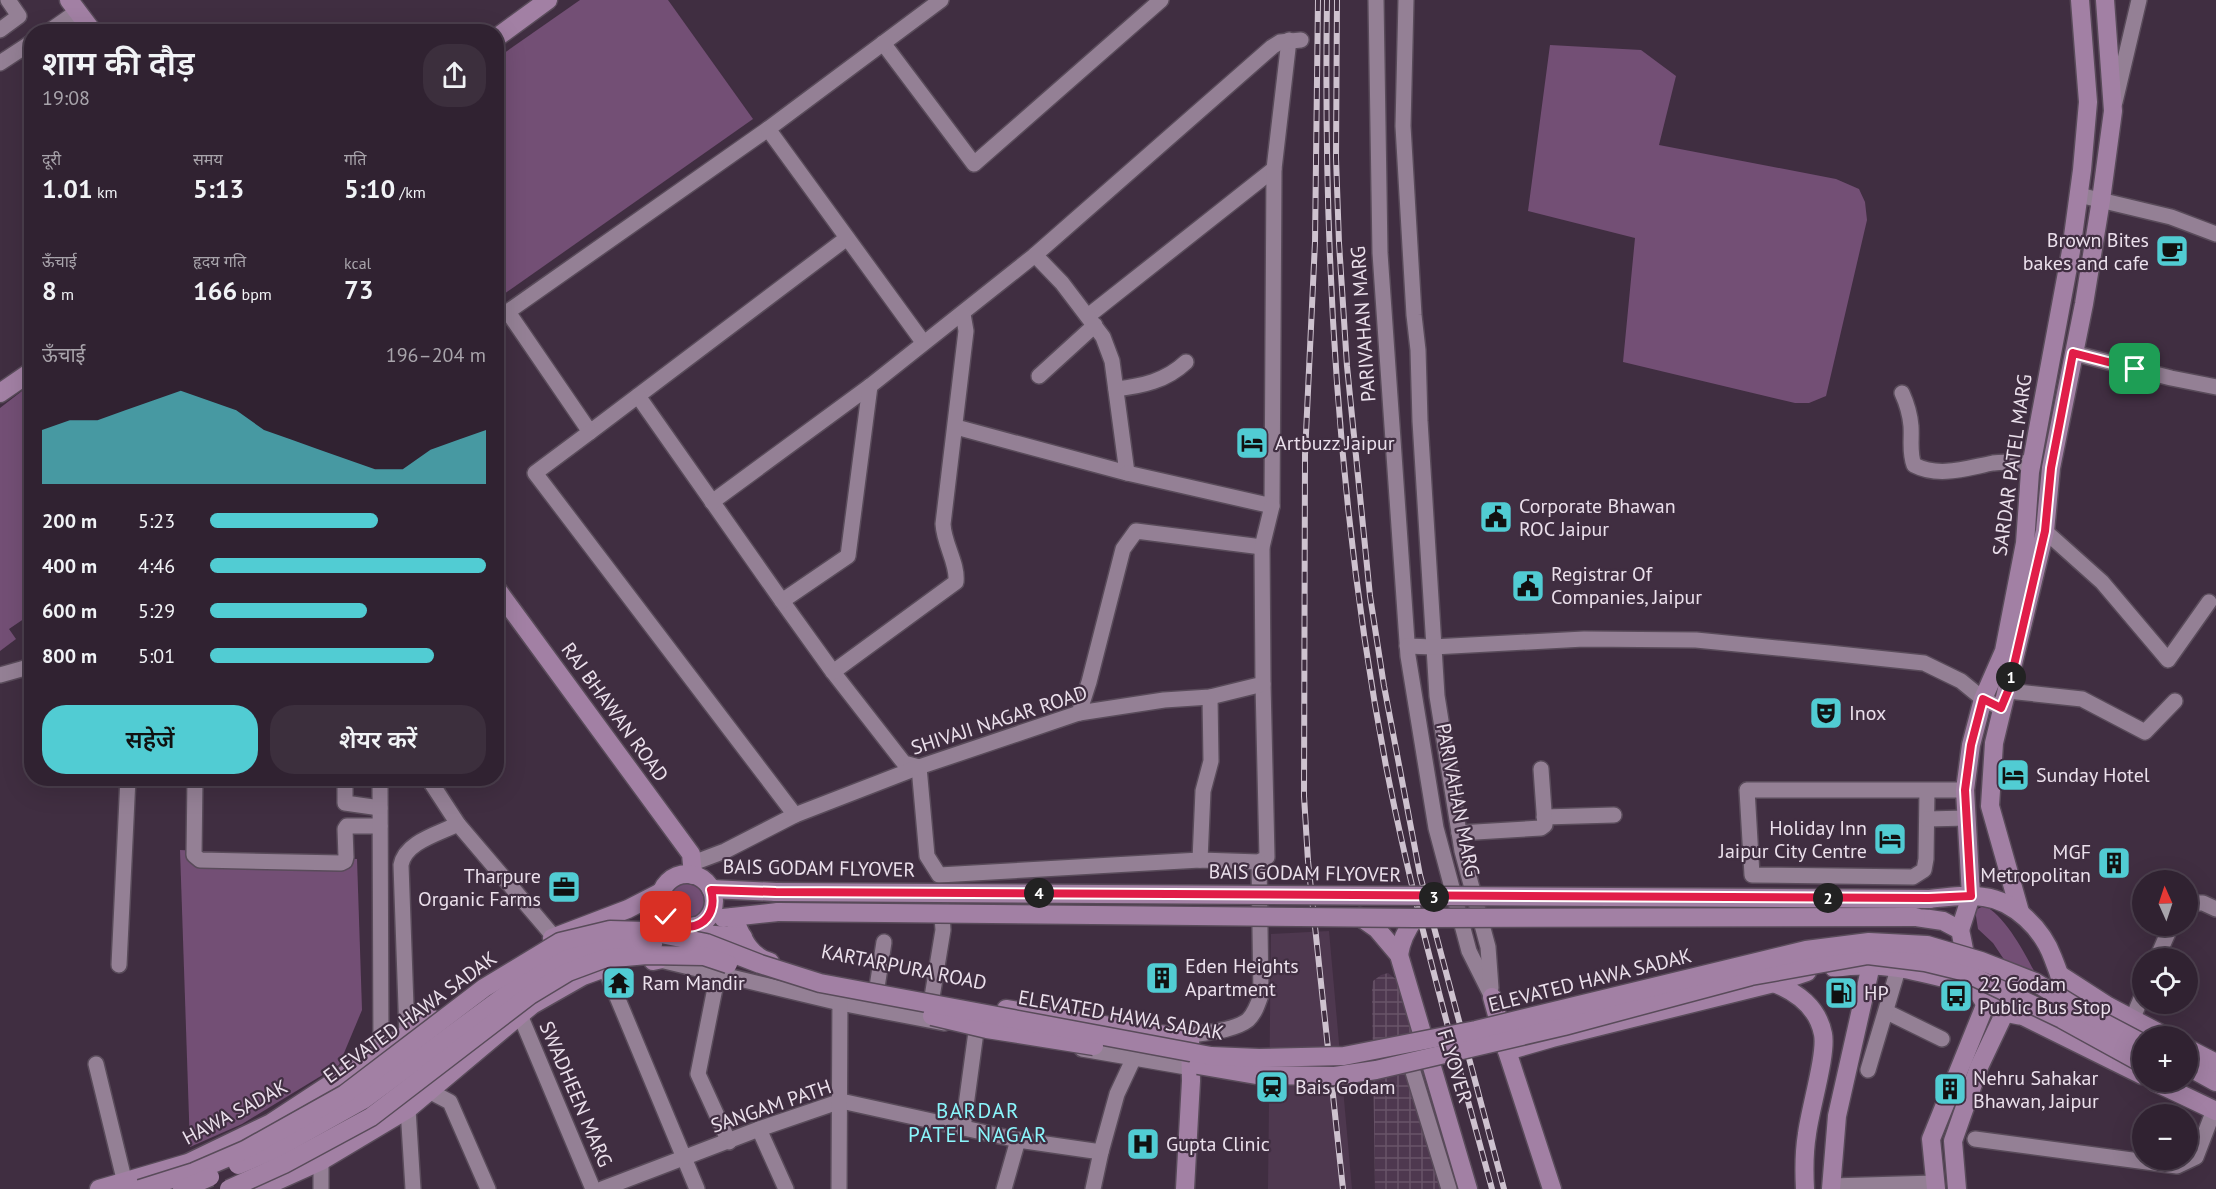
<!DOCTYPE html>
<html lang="hi">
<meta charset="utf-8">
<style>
body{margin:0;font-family:"PT Sans","Noto Sans Devanagari",sans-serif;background:#3c2f3d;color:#f1f3f6;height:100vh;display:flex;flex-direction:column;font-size:22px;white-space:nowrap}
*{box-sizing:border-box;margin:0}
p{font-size:20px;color:#a8a4ab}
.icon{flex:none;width:33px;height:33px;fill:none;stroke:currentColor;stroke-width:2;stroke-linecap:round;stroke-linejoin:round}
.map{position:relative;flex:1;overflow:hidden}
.drawer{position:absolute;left:24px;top:24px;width:480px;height:762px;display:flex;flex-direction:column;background:#302231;border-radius:24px;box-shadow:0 6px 24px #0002,0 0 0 2px #4b3f4d}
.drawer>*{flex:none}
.needle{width:39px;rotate:357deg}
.tools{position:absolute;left:2132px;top:870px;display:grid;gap:12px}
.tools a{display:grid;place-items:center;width:66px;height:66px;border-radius:50%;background:#302231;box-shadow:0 6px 24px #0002,0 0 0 2px #4b3f4d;font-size:30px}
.pin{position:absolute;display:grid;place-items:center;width:51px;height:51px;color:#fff;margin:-26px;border-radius:12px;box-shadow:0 3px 9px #0006}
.km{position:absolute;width:30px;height:30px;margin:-15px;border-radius:50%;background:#222;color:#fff;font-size:16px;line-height:30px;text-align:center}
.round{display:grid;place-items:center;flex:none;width:63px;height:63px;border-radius:24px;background:#3c2f3d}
.head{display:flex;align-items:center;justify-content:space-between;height:102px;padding:0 18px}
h1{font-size:33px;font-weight:600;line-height:45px}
.figures{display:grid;grid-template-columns:repeat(3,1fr);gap:9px;height:102px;padding:6px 18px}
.figures div{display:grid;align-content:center}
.figures b{font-size:26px;font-weight:600}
.figures small{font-size:16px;font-weight:400}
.figures p{font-size:16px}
.chart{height:168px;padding:12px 18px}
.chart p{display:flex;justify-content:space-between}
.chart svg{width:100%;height:108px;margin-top:6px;fill:#51ccd3;opacity:.7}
.cta{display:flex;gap:12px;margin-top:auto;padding:12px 18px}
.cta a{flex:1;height:69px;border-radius:24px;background:#51ccd3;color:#111;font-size:24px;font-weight:600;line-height:69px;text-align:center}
.cta a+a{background:#3c2f3d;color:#f1f3f6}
ul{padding:0 18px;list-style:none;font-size:20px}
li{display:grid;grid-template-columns:96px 72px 1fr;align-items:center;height:45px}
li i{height:15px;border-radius:8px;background:#51ccd3}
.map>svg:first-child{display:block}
</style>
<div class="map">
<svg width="2216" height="1189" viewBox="0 0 2216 1189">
<defs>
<pattern id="industrial-grid" width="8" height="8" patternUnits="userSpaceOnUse" patternTransform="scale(1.5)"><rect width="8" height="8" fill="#4e384f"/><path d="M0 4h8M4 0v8" fill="none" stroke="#685468"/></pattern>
</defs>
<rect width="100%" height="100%" fill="#402e41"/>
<path fill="#4e384f" d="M1329 931 1352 1189H1268L1271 934Z"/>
<path fill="url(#industrial-grid)" d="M1388 973 1397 980 1460 1189H1375L1372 992 1373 981 1381 975Z"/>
<g fill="#734f75">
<path d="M580 0H668L753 119 497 299V58Z"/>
<path d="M1550 45 1641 50 1676 76 1659 145 1836 179 1859 189 1865 202 1867 220 1826 396 1809 403H1795L1623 362 1635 238 1528 211Z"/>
<path d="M31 384V614L9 629 16 639 0 651V408Z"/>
<path d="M180 850 357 859 362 1010 339 1065 242 1124 190 1147Z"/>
<circle cx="685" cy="902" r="19"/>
<path d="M1984 906C2005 914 2029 960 2039 981L2032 990 2025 989 2016 983 2007 964 1993 943 1978 929 1975 910Z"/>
</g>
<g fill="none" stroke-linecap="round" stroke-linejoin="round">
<defs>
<g id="street">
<path d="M1376 0 1380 253 1408 656 1436 828 1469 951 1492 997"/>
<path d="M1406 0 1403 126 1414 315 1418 350 1420 421 1437 696 1462 851 1488 947 1491 988"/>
<path d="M0 30 19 16 8 0"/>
<path d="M48 32 78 11"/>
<path d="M883 43 974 164 1161 0"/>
<path d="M0 63 32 42"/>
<path d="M2115 102 2139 0"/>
<path d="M2079 195 2171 217 2216 234"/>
<path d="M508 312 590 432 847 238"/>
<path d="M1088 316 1274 169"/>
<path d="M496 320 768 129"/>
<path d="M923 342 768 129 941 0"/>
<path d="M2073 353 2171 378 2216 387"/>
<path d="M1039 376 1095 325"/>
<path d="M1116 389C1142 386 1166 381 1186 362"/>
<path d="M1902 393C1907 404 1910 414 1911 426 1912 440 1909 452 1914 465 1939 478 1967 468 1993 463 2005 461 2019 463 2031 463"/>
<path d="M638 396 782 601 833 672 904 763 919 767 927 856 939 875 1200 860 1259 862 1267 857 1263 684"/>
<path d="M956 427 1127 473 1112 361 1103 337 1062 283 1035 255"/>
<path d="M590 432 535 473 795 815"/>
<path d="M1127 473 1272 506 1274 169 1289 40"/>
<path d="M712 502 870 386 1035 255 1272 47 1280 42 1301 40"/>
<path d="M2045 531 2102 582 2168 660 2209 602"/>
<path d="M782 601 848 556 870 386"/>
<path d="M1407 646 1433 647 1584 639 1696 640 1829 653 1924 663 1961 681 1983 699 2001 708"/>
<path d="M833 672 956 582C958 563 944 545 943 524L966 331 963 314"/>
<path d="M0 675 32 666"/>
<path d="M2008 691 2082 699 2145 732 2175 701"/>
<path d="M1079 713 1089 682 1123 549 1136 531 1262 547"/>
<path d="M195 778 194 855 200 860 341 863 345 861 346 857 345 829 347 826H380"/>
<path d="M342 778 345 785V803L380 808"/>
<path d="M380 778 381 1053"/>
<path d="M428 778 458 824 554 937"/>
<path d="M1927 790 1926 859 1924 870 1913 877 1752 875 1747 790H1965"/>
<path d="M1544 817 1614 815"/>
<path d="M1927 819 1967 818"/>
<path d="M1459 833 1541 828 1545 825 1541 769"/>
<path d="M1200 860 1203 791 1211 761 1210 697"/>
<path d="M693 863 725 851 795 815 919 767 1079 713 1164 700 1210 697 1263 684 1262 547 1272 506"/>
<path d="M2187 903H2203L2216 909"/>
<path d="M2157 958 2171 926"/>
<path d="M660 960 840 1003 944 1023"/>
<path d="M119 965 128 778"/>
<path d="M605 968 697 1189"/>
<path d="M725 968 718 973 698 1074 729 1142"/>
<path d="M877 987 884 942"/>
<path d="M932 997 943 930 941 902"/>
<path d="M1887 1012 1942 1039"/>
<path d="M520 1015 593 1189"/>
<path d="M2132 1020 2142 996"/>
<path d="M407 1035 401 865C405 842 438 834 458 824"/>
<path d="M1180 1037C1198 1033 1233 1032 1248 1020 1255 1013 1258 1004 1261 995L1259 862"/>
<path d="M1082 1049 1192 1068"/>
<path d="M1410 1062 1449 1189"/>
<path d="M96 1064 125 1183"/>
<path d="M1868 1070 1899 966"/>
<path d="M431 1092 450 1102 488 1189"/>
<path d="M408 1109 413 1189"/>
<path d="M963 1128 978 1017"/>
<path d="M759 1129 786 1189"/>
<path d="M1975 1139 2177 1166 2196 1157 2214 1110"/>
<path d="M321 1161V1189"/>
<path d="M1831 1186 1935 1183"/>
<path d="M602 1189 759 1129 841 1101 1018 1140 1101 1152"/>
<path d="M839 1189 840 994"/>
<path d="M1004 1189 1018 1140"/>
<path d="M1093 1189 1101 1152 1117 1094 1138 1049"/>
</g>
<g id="secondary">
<path d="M69 0 93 32"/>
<path d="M496 38 548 0"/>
<path d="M0 393 32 371"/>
<path d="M496 588 691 854 693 875"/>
<circle cx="687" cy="901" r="27"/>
<path d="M711 889 776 892"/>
<path d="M2020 912 1990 806 1994 743 2045 531 2051 468 2084 304 2101 200 2113 111 2105 0"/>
<path d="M733 917C742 936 748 956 770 962"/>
<path d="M1360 917 1377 929 1399 955 1468 1189"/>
<path d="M1916 917 1943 921 1960 930C1964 946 1967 973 1975 987 1978 992 1982 999 1985 1003 1988 1005 1994 1007 1998 1009 2020 1019 2049 1021 2059 993 2064 982 2057 969 2053 958 2043 930 2015 901 1984 897 1966 894 1947 897 1929 899"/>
<path d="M723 918 778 912"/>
<path d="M1960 930 1971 896 1965 790 1971 745 1983 699 2004 651 2025 543 2030 472 2071 251 2082 170 2088 102 2080 0"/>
<path d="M687 933 743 937"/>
<path d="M552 938 628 909 661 892"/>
<path d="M1399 955C1401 941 1406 930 1415 918"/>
<path d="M653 961 658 960 695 926"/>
<path d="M1834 968C1887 960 1924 973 1974 986"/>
<path d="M2060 975 2108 1006 2165 1036"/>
<path d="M1774 983C1797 992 1818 1008 1823 1034 1827 1054 1810 1109 1807 1134 1804 1152 1804 1170 1805 1189"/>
<path d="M1492 997 1507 1051 1552 1189"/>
<path d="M1006 1009 1190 1039 1191 1081 1185 1189"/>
<path d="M2025 1017 2142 1075"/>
<path d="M2187 1048 2216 1063"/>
<path d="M1507 1051 1552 1038 1774 983 1807 972"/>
<path d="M2187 1066 2216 1082"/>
<path d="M2155 1082 2216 1111"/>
<path d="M99 1189 188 1163 271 1123 431 1018"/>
<path d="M259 1189 321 1161 408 1109 532 1005 583 976 605 968"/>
<path d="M1831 1189 1837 1116 1871 965"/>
<path d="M1936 1189 1931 1139 1986 1003"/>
<path d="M1957 1189 1953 1141 1979 1067 2005 1012"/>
</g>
</defs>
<use href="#street" stroke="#594b5a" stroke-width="18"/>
<use href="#secondary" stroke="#594b5a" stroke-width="21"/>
<use href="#street" stroke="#948095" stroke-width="15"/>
<use href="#secondary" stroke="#a280a4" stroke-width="18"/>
<defs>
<g id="rail">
<path d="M1318 0 1315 242 1305 455 1304 796 1308 861 1343 1189"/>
<path d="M1327 0C1323 256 1338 514 1386 766 1414 909 1454 1049 1492 1189"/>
<path d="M1337 0 1336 158 1339 243 1347 366 1370 596 1384 686 1420 875 1504 1189"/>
</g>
</defs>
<use href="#rail" stroke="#cec2cf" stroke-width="6"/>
<use href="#rail" stroke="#402e41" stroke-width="4" stroke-dasharray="11" stroke-linecap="butt"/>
<defs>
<g id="secondary-bridge">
<path d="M776 892 1929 899"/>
<path d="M778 912 1415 918 1916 917"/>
<path d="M932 1016 987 1029 1094 1046"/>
<path d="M1198 1065 1256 1075 1335 1076 1376 1070 1564 1026 1751 976 1868 955 1925 962 1962 971 2062 1019 2142 1063"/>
<path d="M238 1165 276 1149 363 1100 533 975 564 957 598 946 641 942 653 944"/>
<path d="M140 1189 194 1172 245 1150 345 1094 484 988 560 942 610 930 646 931 706 943 760 964 820 983 1211 1056 1259 1058 1344 1056 1476 1030 1806 950 1869 942 1927 945 1981 961 2035 982 2087 1014 2142 1043"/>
<path d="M182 1189 210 1177"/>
<path d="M229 1189 284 1164 371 1117 530 995 568 972 603 959 647 955 704 956 728 964"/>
</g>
</defs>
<use href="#secondary-bridge" stroke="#594b5a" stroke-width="21" stroke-linecap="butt"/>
<use href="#secondary-bridge" stroke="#a280a4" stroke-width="18"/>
</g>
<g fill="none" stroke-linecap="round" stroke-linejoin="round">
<defs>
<path id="route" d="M666 917C689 939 720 921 711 890L776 892C1161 893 1545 898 1929 898L1971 896 1965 790 1971 745 1983 699 2001 708 2008 691 2045 531 2051 468 2073 353 2135 369"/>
</defs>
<use href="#route" stroke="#fff" stroke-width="12"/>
<use href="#route" stroke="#e11d48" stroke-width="8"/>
</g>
<defs>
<symbol id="cafe-square" viewBox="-11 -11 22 22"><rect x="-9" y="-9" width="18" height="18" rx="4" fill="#51ccd3" stroke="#402e41"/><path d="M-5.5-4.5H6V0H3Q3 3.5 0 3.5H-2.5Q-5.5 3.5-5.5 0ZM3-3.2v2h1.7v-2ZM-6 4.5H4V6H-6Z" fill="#111"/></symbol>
<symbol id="hotel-square" viewBox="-11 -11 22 22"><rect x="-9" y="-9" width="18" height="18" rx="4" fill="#51ccd3" stroke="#402e41"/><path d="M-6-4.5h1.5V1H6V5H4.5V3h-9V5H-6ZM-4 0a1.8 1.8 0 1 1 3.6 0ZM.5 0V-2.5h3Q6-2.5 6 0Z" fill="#111"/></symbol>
<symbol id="civic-square" viewBox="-11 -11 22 22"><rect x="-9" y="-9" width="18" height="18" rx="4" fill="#51ccd3" stroke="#402e41"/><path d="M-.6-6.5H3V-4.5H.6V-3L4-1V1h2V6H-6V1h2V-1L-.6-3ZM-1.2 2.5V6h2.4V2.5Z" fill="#111"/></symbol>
<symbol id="theatre-square" viewBox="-11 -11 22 22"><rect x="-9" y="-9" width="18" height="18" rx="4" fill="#51ccd3" stroke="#402e41"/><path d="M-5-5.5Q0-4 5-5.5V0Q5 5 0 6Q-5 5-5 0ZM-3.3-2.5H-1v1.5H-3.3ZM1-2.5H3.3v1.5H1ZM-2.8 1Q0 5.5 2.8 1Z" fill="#111"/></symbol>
<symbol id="building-square" viewBox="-11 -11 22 22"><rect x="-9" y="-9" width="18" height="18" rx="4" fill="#51ccd3" stroke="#402e41"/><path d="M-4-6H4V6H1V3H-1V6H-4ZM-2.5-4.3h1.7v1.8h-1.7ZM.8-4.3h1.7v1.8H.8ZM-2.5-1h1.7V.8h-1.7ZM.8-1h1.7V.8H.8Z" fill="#111"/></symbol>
<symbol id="office-square" viewBox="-11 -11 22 22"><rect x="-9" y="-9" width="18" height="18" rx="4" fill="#51ccd3" stroke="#402e41"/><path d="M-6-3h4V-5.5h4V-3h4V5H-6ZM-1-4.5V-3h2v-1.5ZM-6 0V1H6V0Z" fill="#111"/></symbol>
<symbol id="temple-square" viewBox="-11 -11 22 22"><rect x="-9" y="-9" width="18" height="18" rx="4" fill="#51ccd3" stroke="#402e41"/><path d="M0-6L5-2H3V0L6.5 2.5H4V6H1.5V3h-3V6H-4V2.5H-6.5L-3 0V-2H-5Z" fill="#111"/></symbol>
<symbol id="fuel-square" viewBox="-11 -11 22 22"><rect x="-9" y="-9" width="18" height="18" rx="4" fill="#51ccd3" stroke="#402e41"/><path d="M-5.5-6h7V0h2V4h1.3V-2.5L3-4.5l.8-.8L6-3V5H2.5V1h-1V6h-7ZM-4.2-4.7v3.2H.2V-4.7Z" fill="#111"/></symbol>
<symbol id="bus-square" viewBox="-11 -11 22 22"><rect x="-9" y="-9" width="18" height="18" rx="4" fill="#51ccd3" stroke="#402e41"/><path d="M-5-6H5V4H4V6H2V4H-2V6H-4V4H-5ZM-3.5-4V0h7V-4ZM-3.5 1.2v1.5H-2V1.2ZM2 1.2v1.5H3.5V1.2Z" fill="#111"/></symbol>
<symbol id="station-square" viewBox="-11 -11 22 22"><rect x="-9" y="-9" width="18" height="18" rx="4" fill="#51ccd3" stroke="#402e41"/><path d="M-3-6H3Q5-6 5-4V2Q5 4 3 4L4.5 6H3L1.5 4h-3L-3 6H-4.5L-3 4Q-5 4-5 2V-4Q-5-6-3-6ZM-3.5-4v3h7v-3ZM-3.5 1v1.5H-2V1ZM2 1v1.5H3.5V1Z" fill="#111"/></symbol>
<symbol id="hospital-square" viewBox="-11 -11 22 22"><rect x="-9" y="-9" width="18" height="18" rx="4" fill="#51ccd3" stroke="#402e41"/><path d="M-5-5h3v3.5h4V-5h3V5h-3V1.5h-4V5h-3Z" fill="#111"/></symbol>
</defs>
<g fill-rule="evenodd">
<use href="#cafe-square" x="2153" y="232" width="38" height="38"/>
<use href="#hotel-square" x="1233" y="424" width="38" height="38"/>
<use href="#civic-square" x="1477" y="498" width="38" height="38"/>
<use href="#civic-square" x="1509" y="567" width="38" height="38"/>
<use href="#theatre-square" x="1807" y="694" width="38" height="38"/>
<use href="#hotel-square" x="1994" y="756" width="38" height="38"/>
<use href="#hotel-square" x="1871" y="820" width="38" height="38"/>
<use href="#building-square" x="2095" y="844" width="38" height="38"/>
<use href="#office-square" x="545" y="868" width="38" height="38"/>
<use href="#building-square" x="1143" y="959" width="38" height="38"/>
<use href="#temple-square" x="600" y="964" width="38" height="38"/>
<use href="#fuel-square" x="1822" y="974" width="38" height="38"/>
<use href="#bus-square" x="1937" y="977" width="38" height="38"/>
<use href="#station-square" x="1253" y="1068" width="38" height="38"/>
<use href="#building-square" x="1931" y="1070" width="38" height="38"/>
<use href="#hospital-square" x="1124" y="1125" width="38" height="38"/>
</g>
<g text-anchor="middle" stroke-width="4.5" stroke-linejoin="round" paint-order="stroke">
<g font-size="20" fill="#ebe0ec" stroke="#402e41" text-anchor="start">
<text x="2149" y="247" text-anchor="end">Brown Bites<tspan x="2149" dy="23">bakes and cafe</tspan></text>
<text x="1275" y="450">Artbuzz Jaipur</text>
<text x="1519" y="513">Corporate Bhawan<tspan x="1519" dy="23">ROC Jaipur</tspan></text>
<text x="1551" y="581">Registrar Of<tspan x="1551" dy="23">Companies, Jaipur</tspan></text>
<text x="1849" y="720">Inox</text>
<text x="2036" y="782">Sunday Hotel</text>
<text x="1867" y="835" text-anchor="end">Holiday Inn<tspan x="1867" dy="23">Jaipur City Centre</tspan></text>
<text x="2091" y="859" text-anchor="end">MGF<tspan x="2091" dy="23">Metropolitan</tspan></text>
<text x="541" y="883" text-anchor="end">Tharpure<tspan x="541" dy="23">Organic Farms</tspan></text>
<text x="1185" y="973">Eden Heights<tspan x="1185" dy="23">Apartment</tspan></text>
<text x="642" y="990">Ram Mandir</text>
<text x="1979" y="991">22 Godam<tspan x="1979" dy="23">Public Bus Stop</tspan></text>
<text x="1864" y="1000">HP</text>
<text x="1973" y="1085">Nehru Sahakar<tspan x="1973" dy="23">Bhawan, Jaipur</tspan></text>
<text x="1295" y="1094">Bais Godam</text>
<text x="1166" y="1151">Gupta Clinic</text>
</g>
<g font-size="20" fill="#ebe0ec" stroke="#402e41">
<text transform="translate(1363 324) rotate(-94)" y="7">PARIVAHAN MARG</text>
<text transform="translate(2012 465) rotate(-82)" y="7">SARDAR PATEL MARG</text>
<text transform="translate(615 712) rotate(54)" y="7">RAJ BHAWAN ROAD</text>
<text transform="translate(999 720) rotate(-18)" y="7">SHIVAJI NAGAR ROAD</text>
<text transform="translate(1458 800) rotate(79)" y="7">PARIVAHAN MARG</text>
<text transform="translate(819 868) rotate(1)" y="7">BAIS GODAM FLYOVER</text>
<text transform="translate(1305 873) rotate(1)" y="7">BAIS GODAM FLYOVER</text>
<text transform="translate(904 967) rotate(11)" y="7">KARTARPURA ROAD</text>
<text transform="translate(1590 980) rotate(-14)" y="7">ELEVATED HAWA SADAK</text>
<text transform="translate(1121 1015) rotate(10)" y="7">ELEVATED HAWA SADAK</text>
<text transform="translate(410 1017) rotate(-36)" y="7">ELEVATED HAWA SADAK</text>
<text transform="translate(1455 1066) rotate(73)" y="7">FLYOVER</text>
<text transform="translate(576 1094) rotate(67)" y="7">SWADHEEN MARG</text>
<text transform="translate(771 1106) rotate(-19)" y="7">SANGAM PATH</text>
<text transform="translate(235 1112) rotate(-28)" y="7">HAWA SADAK</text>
</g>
<g font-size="21" letter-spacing="1.5" fill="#8af6fc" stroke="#402e41">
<text x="978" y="1118">BARDAR<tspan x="978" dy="24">PATEL NAGAR</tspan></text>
</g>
</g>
</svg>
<div class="tools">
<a><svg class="needle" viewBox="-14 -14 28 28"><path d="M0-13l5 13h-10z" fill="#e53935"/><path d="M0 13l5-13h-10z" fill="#a8a4ab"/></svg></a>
<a><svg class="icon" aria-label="locate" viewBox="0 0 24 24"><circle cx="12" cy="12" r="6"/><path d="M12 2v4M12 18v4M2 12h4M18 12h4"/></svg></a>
<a>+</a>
<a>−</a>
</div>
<div class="pin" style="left:2135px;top:369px;background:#1e9e55"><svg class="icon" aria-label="arrive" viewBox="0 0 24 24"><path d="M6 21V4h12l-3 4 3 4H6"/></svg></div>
<div class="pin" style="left:666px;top:917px;background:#d93025"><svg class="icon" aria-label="check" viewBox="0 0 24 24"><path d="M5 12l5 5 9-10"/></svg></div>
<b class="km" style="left:2011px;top:677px">1</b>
<b class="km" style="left:1828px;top:898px">2</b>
<b class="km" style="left:1434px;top:897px">3</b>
<b class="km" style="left:1039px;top:893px">4</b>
<section class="drawer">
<div class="head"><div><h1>शाम की दौड़</h1><p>19:08</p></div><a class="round"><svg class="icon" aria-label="share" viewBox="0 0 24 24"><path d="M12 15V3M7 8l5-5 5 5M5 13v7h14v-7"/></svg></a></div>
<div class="figures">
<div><p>दूरी</p><b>1.01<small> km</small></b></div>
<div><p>समय</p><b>5:13</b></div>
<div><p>गति</p><b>5:10<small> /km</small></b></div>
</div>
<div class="figures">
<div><p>ऊँचाई</p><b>8<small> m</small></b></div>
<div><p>हृदय गति</p><b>166<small> bpm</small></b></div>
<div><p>kcal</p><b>73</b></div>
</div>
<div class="chart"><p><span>ऊँचाई</span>196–204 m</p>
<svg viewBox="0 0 160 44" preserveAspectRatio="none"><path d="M0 44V22L10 18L20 18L30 14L40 10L50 6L60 10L70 14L80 22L90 26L100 30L110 34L120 38L130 38L140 30L150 26L160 22V44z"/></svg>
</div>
<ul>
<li><b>200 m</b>5:23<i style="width:61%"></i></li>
<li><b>400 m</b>4:46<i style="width:100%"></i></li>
<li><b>600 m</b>5:29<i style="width:57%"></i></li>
<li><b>800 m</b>5:01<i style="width:81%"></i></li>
</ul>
<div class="cta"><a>सहेजें</a><a>शेयर करें</a></div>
</section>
</div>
